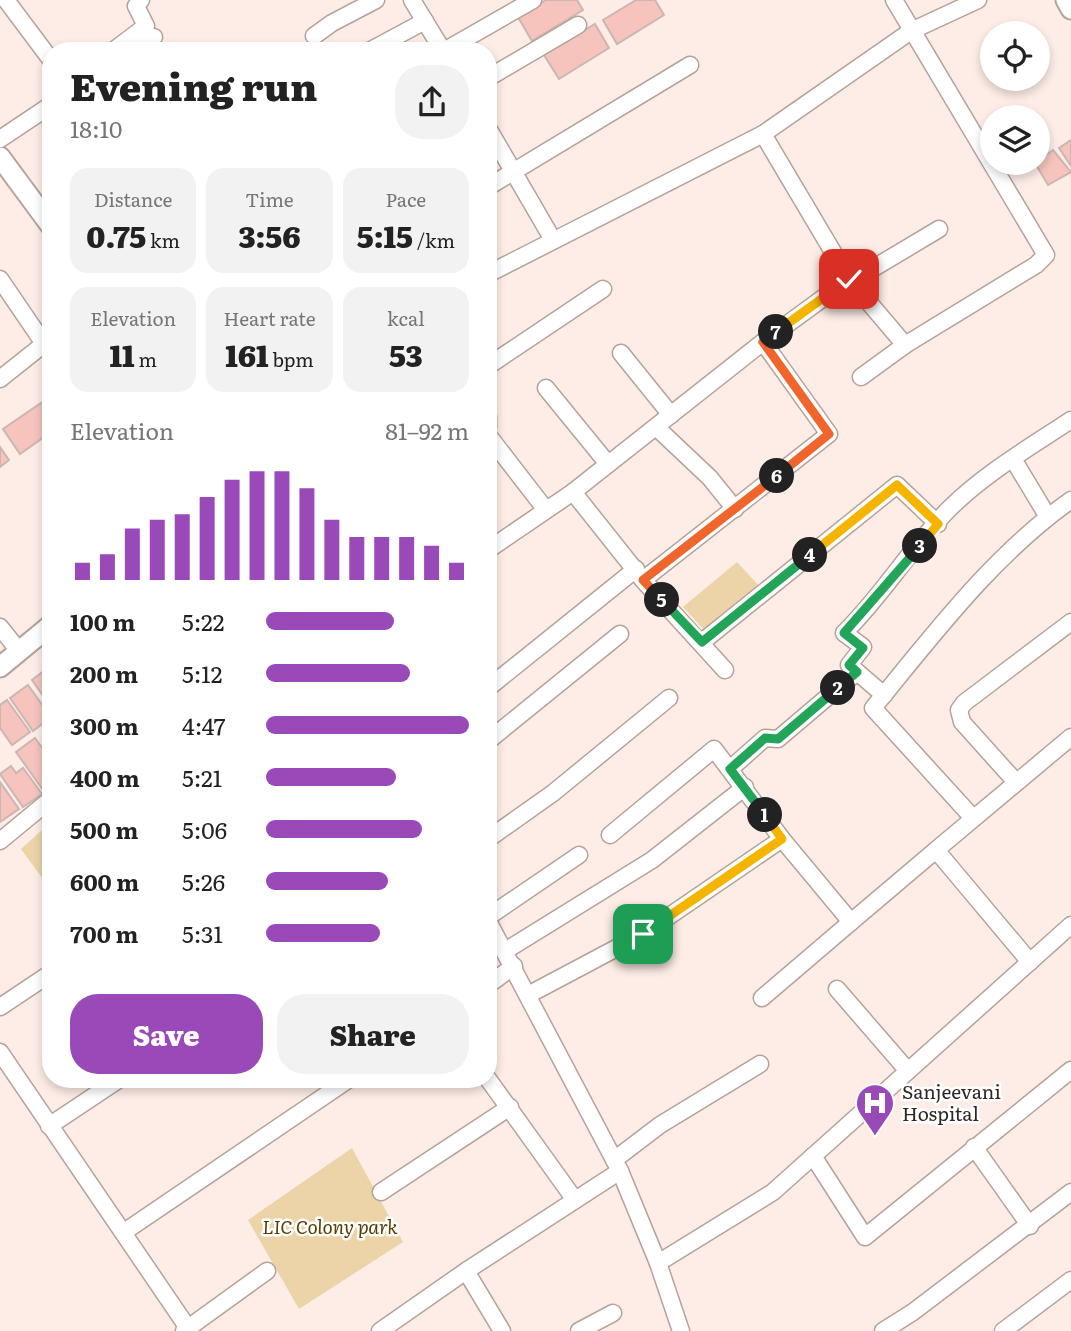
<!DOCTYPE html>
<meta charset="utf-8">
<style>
body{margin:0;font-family:Literata,serif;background:#f2f2f2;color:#222;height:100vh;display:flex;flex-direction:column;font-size:26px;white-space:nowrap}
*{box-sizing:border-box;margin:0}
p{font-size:23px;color:#767676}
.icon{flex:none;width:38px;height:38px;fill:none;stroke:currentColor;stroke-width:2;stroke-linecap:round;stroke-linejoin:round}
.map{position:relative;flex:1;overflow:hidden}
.details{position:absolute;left:42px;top:42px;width:455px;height:1046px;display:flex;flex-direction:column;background:#fff;border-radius:28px;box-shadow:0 4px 10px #0003}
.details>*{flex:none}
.buttons{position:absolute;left:980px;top:21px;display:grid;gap:14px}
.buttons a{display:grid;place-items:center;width:70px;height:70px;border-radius:50%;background:#fff;box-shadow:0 4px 10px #0003;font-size:35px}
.pin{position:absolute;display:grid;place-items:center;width:60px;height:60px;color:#fff;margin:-30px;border-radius:14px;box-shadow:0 4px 10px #0006}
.km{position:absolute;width:35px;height:35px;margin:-18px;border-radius:50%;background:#222;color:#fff;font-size:19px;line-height:35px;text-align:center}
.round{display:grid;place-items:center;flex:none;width:74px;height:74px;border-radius:28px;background:#f2f2f2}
.head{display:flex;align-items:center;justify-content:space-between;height:119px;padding:0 28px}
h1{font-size:38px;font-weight:800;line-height:52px}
.figures{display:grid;grid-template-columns:repeat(3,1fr);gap:10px;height:119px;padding:7px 28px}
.figures div{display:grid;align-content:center;border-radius:18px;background:#f2f2f2;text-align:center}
.figures b{font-size:30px;font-weight:800}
.figures small{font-size:19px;font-weight:400}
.figures p{font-size:19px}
.chart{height:196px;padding:14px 28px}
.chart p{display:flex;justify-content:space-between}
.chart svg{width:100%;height:126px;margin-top:7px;stroke:#9a49b8;stroke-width:6}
.action{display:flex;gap:14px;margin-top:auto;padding:14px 28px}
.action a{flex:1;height:80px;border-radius:28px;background:#9a49b8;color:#fff;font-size:28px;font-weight:800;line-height:80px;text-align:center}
.action a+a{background:#f2f2f2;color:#222}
ul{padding:0 28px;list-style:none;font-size:23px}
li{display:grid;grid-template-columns:112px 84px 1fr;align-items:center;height:52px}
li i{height:18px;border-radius:9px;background:#9a49b8}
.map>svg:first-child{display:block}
</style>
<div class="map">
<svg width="1071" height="1331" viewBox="0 0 1071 1331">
<rect width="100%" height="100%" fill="#fdede6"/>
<g fill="#ecd4a8">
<path d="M737 562 761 588 707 633 683 607Z"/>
<path d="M51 822V890L21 849Z"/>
<path d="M352 1148 403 1242 299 1309 248 1220Z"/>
</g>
<g fill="#f6c4bd" stroke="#cbb6b3" stroke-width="2">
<path d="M546 0H577L583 10 532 41 518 17Z"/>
<path d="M636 0H655L664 15 617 44 603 20Z"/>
<path d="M595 24 609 48 559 79 544 55Z"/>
<path d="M1071 140V166L1059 148Z"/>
<path d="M1053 150 1071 172 1048 185 1035 163Z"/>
<path d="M41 403 51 417V432L20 454 3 429Z"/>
<path d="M0 447 9 460 0 467Z"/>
<path d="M49 667 51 669V707L32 680Z"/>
<path d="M28 685 51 717 33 731 10 698Z"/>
<path d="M7 700 30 732 12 745 0 728V705Z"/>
<path d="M35 738 51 760V785L43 790 16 752Z"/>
<path d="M11 766 16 773 23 768 42 794 23 807 0 774Z"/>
<path d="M0 782 19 809 0 822Z"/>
</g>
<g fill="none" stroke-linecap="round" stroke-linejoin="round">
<defs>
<g id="minor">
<path d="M6 0 51 60"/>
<path d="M412 0 443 51"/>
<path d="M314 36 332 23 376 0"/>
<path d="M113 51 146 26 136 6 141 0"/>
<path d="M133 51 154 37"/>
<path d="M369 51 425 21"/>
<path d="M444 51 533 0"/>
<path d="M488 78 578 25"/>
<path d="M488 128 553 240"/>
<path d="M0 139 51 105"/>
<path d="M488 187 690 65"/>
<path d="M488 274 763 134 911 31 978 0"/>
<path d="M0 279 51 354"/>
<path d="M849 279 905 345"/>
<path d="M852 281 939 229"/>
<path d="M621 353 671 415"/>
<path d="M488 366 603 289"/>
<path d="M861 377 905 345 1036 265 1046 255 894 0"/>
<path d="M0 379 44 344"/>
<path d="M546 388 608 464"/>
<path d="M488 416V427"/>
<path d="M656 427 710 478 735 509"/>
<path d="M488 435 546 510"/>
<path d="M1013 459 1048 517"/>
<path d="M573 492 763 342 849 279 763 134"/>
<path d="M488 550 573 492 643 580 725 670"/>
<path d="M643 580 829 434 763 342"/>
<path d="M0 627 19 651"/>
<path d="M702 642 897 485 938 524"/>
<path d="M488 688 636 569"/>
<path d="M884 695 849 665 863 647 844 633C883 595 911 547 949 509 984 474 1030 447 1071 420"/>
<path d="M488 741 620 634"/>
<path d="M730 769 765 738 778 739 857 672"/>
<path d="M1015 781 962 722 959 710 964 703 1071 622"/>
<path d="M973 818 873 708C933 635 993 555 1071 500"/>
<path d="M610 835 714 749 782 839 851 922 936 850 1030 962"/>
<path d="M488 839 553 793 669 698"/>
<path d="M0 841 51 799"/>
<path d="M936 850 1071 737"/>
<path d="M488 917 579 855"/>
<path d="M488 921 620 1171 658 1263 681 1331"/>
<path d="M505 951 652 860 745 787"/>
<path d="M488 985 514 966"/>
<path d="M837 989 908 1071"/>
<path d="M528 995 643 934 782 839"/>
<path d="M762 998 851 922"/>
<path d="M0 1007 51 973"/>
<path d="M0 1052 190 1331"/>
<path d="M488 1079 575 1200"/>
<path d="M49 1126 118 1080"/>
<path d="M974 1147 1030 1226"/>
<path d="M813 1156 865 1237 1071 1070"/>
<path d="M614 1160 660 1125 760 1064"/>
<path d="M381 1192 510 1107"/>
<path d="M124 1232 348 1080"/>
<path d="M658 1263 773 1192 1071 925"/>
<path d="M466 1271 502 1331"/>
<path d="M184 1331 267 1271"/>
<path d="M380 1331 466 1271 620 1171"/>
<path d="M579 1331 613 1313"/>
<path d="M883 1331 913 1312 1071 1192"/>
<path d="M1003 1331 1071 1280"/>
</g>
<g id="tertiary">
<path d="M1066 0 1071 9"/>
<path d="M0 157 51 226"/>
<path d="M0 667 51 625"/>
</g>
</defs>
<use href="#minor" stroke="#b5a39b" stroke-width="19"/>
<use href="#tertiary" stroke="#b5a39b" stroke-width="23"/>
<use href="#minor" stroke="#fff" stroke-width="16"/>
<use href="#tertiary" stroke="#fff" stroke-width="19"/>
</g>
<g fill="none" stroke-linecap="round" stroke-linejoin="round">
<defs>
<path id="split-1" d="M643 934 782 839 765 815"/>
<path id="split-2" d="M765 815 730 769 765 738 778 739 838 688"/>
<path id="split-3" d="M838 688 857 672 849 665 863 648 844 633 920 546"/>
<path id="split-4" d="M810 555 897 485 938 524 920 546"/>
<path id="split-5" d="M662 600 702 642 810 555"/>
<path id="split-6" d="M662 600 643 580 777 476"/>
<path id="split-7" d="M776 332 763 342 829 434 777 476"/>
<path id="split-8" d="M776 332 849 279"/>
</defs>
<use href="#split-1" stroke="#fff" stroke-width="14"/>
<use href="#split-2" stroke="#fff" stroke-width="14"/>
<use href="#split-3" stroke="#fff" stroke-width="14"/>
<use href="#split-4" stroke="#fff" stroke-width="14"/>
<use href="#split-5" stroke="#fff" stroke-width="14"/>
<use href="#split-6" stroke="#fff" stroke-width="14"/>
<use href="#split-7" stroke="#fff" stroke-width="14"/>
<use href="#split-8" stroke="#fff" stroke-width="14"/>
<use href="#split-1" stroke="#f5b400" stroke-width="9"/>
<use href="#split-2" stroke="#22a559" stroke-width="9"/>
<use href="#split-3" stroke="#22a559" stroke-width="9"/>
<use href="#split-4" stroke="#f5b400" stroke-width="9"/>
<use href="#split-5" stroke="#22a559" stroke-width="9"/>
<use href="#split-6" stroke="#f0652b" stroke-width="9"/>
<use href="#split-7" stroke="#f0652b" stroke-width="9"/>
<use href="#split-8" stroke="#f5b400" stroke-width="9"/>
</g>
<defs>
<symbol id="hospital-pin" viewBox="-11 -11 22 30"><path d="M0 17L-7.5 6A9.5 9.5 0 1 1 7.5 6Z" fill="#9a49b8" stroke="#fff"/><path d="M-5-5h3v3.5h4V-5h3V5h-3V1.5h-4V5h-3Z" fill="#fff"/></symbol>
</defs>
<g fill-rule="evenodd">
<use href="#hospital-pin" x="853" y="1081" width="44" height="60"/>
</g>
<g text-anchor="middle" stroke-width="5" stroke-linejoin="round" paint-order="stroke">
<g font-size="19" fill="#2e2724" stroke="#fff" text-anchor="start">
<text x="902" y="1099">Sanjeevani<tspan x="902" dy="22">Hospital</tspan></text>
</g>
<g font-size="19" font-style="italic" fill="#563d03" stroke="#fff">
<text x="330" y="1234">LIC Colony park</text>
</g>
</g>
</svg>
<div class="buttons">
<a><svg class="icon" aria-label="locate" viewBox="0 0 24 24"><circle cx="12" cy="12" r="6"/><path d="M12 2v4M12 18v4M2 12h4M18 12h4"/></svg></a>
<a><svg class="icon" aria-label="layers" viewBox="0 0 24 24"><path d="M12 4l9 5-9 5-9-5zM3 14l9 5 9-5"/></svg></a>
</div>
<div class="pin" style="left:643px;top:934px;background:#1e9e55"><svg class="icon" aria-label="arrive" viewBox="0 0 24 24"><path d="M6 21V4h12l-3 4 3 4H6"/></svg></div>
<div class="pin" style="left:849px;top:279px;background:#d93025"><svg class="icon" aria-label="check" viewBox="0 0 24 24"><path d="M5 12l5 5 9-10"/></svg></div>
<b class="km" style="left:765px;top:815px">1</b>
<b class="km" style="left:838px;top:688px">2</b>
<b class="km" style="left:920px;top:546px">3</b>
<b class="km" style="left:810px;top:555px">4</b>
<b class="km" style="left:662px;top:600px">5</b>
<b class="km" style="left:777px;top:476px">6</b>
<b class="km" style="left:776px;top:332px">7</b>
<section class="details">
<div class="head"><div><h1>Evening run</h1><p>18:10</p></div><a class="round"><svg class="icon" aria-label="share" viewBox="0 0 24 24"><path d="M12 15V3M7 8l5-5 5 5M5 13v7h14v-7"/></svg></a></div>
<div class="figures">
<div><p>Distance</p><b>0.75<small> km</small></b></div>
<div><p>Time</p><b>3:56</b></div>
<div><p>Pace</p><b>5:15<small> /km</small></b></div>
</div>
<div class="figures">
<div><p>Elevation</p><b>11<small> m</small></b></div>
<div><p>Heart rate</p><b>161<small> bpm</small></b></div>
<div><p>kcal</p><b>53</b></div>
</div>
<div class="chart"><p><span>Elevation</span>81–92 m</p>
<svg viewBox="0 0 160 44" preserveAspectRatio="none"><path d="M5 44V38M15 44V35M25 44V26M35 44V23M45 44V21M55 44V15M65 44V9M75 44V6M85 44V6M95 44V12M105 44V23M115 44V29M125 44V29M135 44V29M145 44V32M155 44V38"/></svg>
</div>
<ul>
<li><b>100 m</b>5:22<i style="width:63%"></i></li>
<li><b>200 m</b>5:12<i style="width:71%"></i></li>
<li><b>300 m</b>4:47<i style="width:100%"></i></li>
<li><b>400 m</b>5:21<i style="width:64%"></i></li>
<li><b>500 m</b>5:06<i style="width:77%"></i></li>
<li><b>600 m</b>5:26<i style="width:60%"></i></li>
<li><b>700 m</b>5:31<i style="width:56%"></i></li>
</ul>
<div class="action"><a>Save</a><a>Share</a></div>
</section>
</div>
